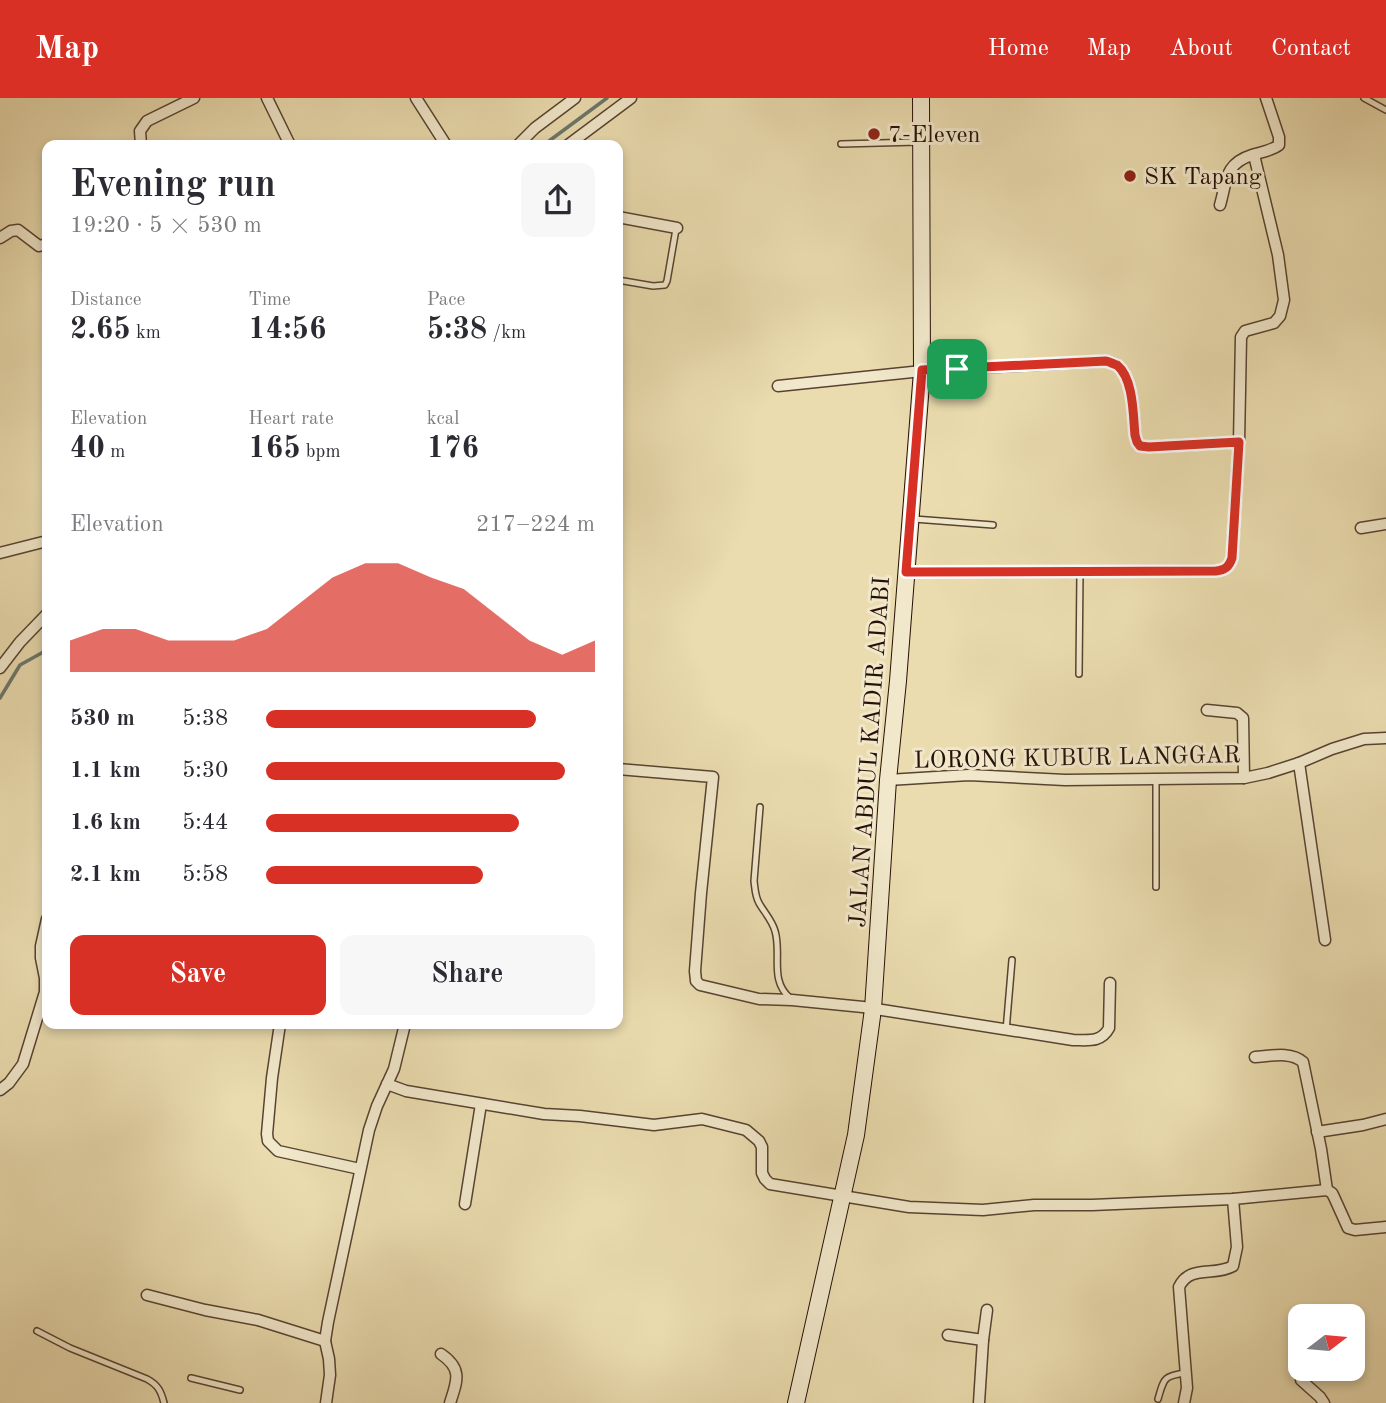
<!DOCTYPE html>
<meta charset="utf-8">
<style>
body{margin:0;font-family:"Old Standard TT",serif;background:#f7f7f7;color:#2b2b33;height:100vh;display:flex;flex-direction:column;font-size:26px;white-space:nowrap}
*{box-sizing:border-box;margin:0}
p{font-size:23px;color:#7c7c81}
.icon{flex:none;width:38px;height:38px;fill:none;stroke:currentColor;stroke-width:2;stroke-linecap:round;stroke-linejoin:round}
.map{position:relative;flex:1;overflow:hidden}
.side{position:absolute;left:42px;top:42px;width:581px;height:889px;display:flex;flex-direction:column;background:#fff;border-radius:14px;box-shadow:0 4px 10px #0003}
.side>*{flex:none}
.needle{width:46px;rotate:74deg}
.fabs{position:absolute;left:1288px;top:1206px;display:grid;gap:14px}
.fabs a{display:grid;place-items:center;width:77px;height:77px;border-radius:14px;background:#fff;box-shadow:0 4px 10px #0003;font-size:35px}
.pin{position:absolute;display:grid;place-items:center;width:60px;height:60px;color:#fff;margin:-30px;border-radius:14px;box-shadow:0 4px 10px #0006}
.round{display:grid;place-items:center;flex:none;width:74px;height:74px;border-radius:14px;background:#f7f7f7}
.summary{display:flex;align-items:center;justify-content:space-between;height:119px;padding:0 28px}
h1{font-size:38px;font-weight:800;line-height:52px}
.metrics{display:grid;grid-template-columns:repeat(3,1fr);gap:10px;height:119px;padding:7px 28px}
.metrics div{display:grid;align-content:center}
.metrics b{font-size:30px;font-weight:800}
.metrics small{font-size:19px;font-weight:400}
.metrics p{font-size:19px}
.chart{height:196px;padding:14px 28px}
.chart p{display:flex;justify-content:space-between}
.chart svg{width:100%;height:126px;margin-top:7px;fill:#d93025;opacity:.7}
.primary-button{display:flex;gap:14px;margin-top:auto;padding:14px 28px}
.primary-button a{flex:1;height:80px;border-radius:14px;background:#d93025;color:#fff;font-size:28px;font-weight:800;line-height:80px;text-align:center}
.primary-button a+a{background:#f7f7f7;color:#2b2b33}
ul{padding:0 28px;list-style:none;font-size:23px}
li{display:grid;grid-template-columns:112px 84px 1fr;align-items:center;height:52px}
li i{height:18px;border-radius:9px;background:#d93025}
header{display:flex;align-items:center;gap:42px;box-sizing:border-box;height:98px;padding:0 35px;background:#d93025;color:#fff}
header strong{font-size:33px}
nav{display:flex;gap:38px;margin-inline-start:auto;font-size:24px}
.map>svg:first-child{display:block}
</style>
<header>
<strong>Map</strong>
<nav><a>Home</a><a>Map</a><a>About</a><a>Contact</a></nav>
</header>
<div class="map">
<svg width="1386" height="1305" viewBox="0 0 1386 1305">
<rect width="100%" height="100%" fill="#eadcaf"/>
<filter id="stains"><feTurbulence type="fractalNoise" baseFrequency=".00286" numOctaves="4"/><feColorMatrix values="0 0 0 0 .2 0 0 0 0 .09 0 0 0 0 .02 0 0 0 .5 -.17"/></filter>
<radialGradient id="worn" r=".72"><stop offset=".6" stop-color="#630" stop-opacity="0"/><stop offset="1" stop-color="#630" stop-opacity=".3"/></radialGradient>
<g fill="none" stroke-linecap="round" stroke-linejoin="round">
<g stroke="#6b776c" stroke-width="3.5">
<path d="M545 47 549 43 607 0"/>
<path d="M0 600 20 567 47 552"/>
</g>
<defs>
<g id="lane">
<path d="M1364 0 1386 12"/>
<path d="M841 46 918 44"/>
<path d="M618 182 653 188 665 187 667 183 676 131"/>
<path d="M914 421 993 427"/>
<path d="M1079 576 1080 474"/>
<path d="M1156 681V789"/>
<path d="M760 709 754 783C755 790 755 798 759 805 764 814 772 822 775 833 782 856 769 882 790 900"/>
<path d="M1006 933 1012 862"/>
<path d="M37 1233 70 1250 147 1281C158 1287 161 1293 164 1305"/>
<path d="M191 1280 240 1292"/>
<path d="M1158 1301C1164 1281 1163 1278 1185 1275"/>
</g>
<g id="street">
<path d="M267 0 290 47"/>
<path d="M416 0 446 47"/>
<path d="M141 47 140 33 147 23 194 0"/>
<path d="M518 47 535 30 575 0"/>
<path d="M568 47 631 0"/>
<path d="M1220 107C1227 83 1224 66 1252 57 1261 54 1271 53 1279 47V39L1266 0"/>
<path d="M618 119 677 130"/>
<path d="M0 140 11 133 18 132 39 148 47 146"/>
<path d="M778 288 922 273 1106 263C1110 264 1114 265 1117 267 1134 280 1133 318 1135 337L1137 344 1140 348 1149 349 1239 344 1232 460C1229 469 1225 472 1216 473L906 474"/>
<path d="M1239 344 1241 239 1245 233 1274 225 1280 218 1284 202 1278 157 1254 57"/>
<path d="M1361 430 1386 426"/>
<path d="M0 455 47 443"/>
<path d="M0 570 20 544 47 516"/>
<path d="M1207 612 1237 615 1243 620 1244 680"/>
<path d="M1299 665 1325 842"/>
<path d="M618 671 713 679 701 795 695 873 696 883 700 887 759 901 792 902 863 909 1073 942C1088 942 1101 945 1109 930L1110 885"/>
<path d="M888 682 969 677 1065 682 1244 680 1268 675 1299 665 1332 651 1364 641 1386 640"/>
<path d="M280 926 272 980 267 1036 268 1043 278 1053 360 1071"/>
<path d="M1255 959C1270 958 1291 953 1303 964L1321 1051 1327 1092"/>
<path d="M387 986 406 993 544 1016 580 1018 654 1027 702 1021 746 1032 759 1043 762 1049V1075L765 1081 770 1086 909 1109 983 1112 1034 1107H1092L1233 1101 1327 1092 1332 1095 1334 1099 1348 1130 1355 1132 1386 1129"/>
<path d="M0 992 9 985 23 966 45 894V880L41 860V848L47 821"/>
<path d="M1317 1034 1363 1027 1386 1021"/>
<path d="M465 1106 481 1006"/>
<path d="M147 1197 205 1212 258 1222 325 1243"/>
<path d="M948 1237 983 1242 979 1305"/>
<path d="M983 1242 987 1212"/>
<path d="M441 1256C463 1271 457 1283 450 1305"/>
<path d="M1301 1282 1320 1299 1324 1305"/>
<path d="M326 1305 330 1277 329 1261 325 1243 328 1224 369 1032 377 1008 394 971 405 926"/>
<path d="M1184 1305 1187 1290 1179 1189C1190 1166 1214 1179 1233 1168L1237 1149 1233 1101"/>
</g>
<path id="secondary" d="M796 1305 856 1037 873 911 888 682 898 583 922 273 921 0"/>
</defs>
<use href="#lane" stroke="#584331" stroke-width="8"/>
<use href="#street" stroke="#584331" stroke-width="13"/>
<use href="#secondary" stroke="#271007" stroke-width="18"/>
<use href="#lane" stroke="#f1e8cb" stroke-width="5"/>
<use href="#street" stroke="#f1e8cb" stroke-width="10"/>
<use href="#secondary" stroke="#f1e8cb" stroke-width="16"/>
</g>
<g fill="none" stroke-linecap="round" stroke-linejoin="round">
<defs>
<path id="route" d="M1106 263C1107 263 1116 267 1117 267 1134 281 1133 318 1135 337L1137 344 1140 348 1149 349 1239 344 1232 460C1229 469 1225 472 1216 473L906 474 922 272Z"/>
</defs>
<use href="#route" stroke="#fff" stroke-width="14"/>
<use href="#route" stroke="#d93025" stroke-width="9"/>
</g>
<g fill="#8f2418" stroke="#f1e8cb" stroke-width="2.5">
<circle cx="874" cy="36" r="7"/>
<circle cx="1130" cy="78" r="7"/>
</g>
<g text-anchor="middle" stroke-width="6" stroke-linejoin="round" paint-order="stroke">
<g font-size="24" fill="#271007" stroke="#f1e8cb" text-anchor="start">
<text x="888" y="44">7-Eleven</text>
<text x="1144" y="86">SK Tapang</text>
</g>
<g font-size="24" fill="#271007" stroke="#f1e8cb">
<text transform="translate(869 654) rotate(-86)" y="8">JALAN ABDUL KADIR ADABI</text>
<text transform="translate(1077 659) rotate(-1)" y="8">LORONG KUBUR LANGGAR</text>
</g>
</g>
<rect width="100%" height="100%" filter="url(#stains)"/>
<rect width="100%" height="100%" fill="url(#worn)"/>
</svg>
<div class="fabs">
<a><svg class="needle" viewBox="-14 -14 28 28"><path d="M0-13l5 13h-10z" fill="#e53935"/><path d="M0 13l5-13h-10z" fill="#7c7c81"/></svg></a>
</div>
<div class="pin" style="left:957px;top:271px;background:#1e9e55"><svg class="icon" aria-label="arrive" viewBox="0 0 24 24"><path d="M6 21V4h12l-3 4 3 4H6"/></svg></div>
<section class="side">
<div class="summary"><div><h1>Evening run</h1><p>19:20 · 5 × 530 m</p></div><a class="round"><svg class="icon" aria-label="share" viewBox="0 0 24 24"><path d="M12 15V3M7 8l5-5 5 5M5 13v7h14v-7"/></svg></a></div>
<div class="metrics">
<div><p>Distance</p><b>2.65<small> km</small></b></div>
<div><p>Time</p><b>14:56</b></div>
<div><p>Pace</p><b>5:38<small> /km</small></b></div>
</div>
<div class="metrics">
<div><p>Elevation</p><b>40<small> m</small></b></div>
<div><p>Heart rate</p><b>165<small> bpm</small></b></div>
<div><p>kcal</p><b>176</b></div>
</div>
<div class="chart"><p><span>Elevation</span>217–224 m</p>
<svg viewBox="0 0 160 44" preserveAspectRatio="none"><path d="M0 44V33L10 29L20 29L30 33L40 33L50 33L60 29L70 20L80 11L90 6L100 6L110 11L120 15L130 24L140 33L150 38L160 33V44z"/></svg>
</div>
<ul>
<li><b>530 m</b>5:38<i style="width:82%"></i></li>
<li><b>1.1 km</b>5:30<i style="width:91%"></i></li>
<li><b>1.6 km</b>5:44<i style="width:77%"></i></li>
<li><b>2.1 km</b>5:58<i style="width:66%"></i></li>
</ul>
<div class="primary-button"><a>Save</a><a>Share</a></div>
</section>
</div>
